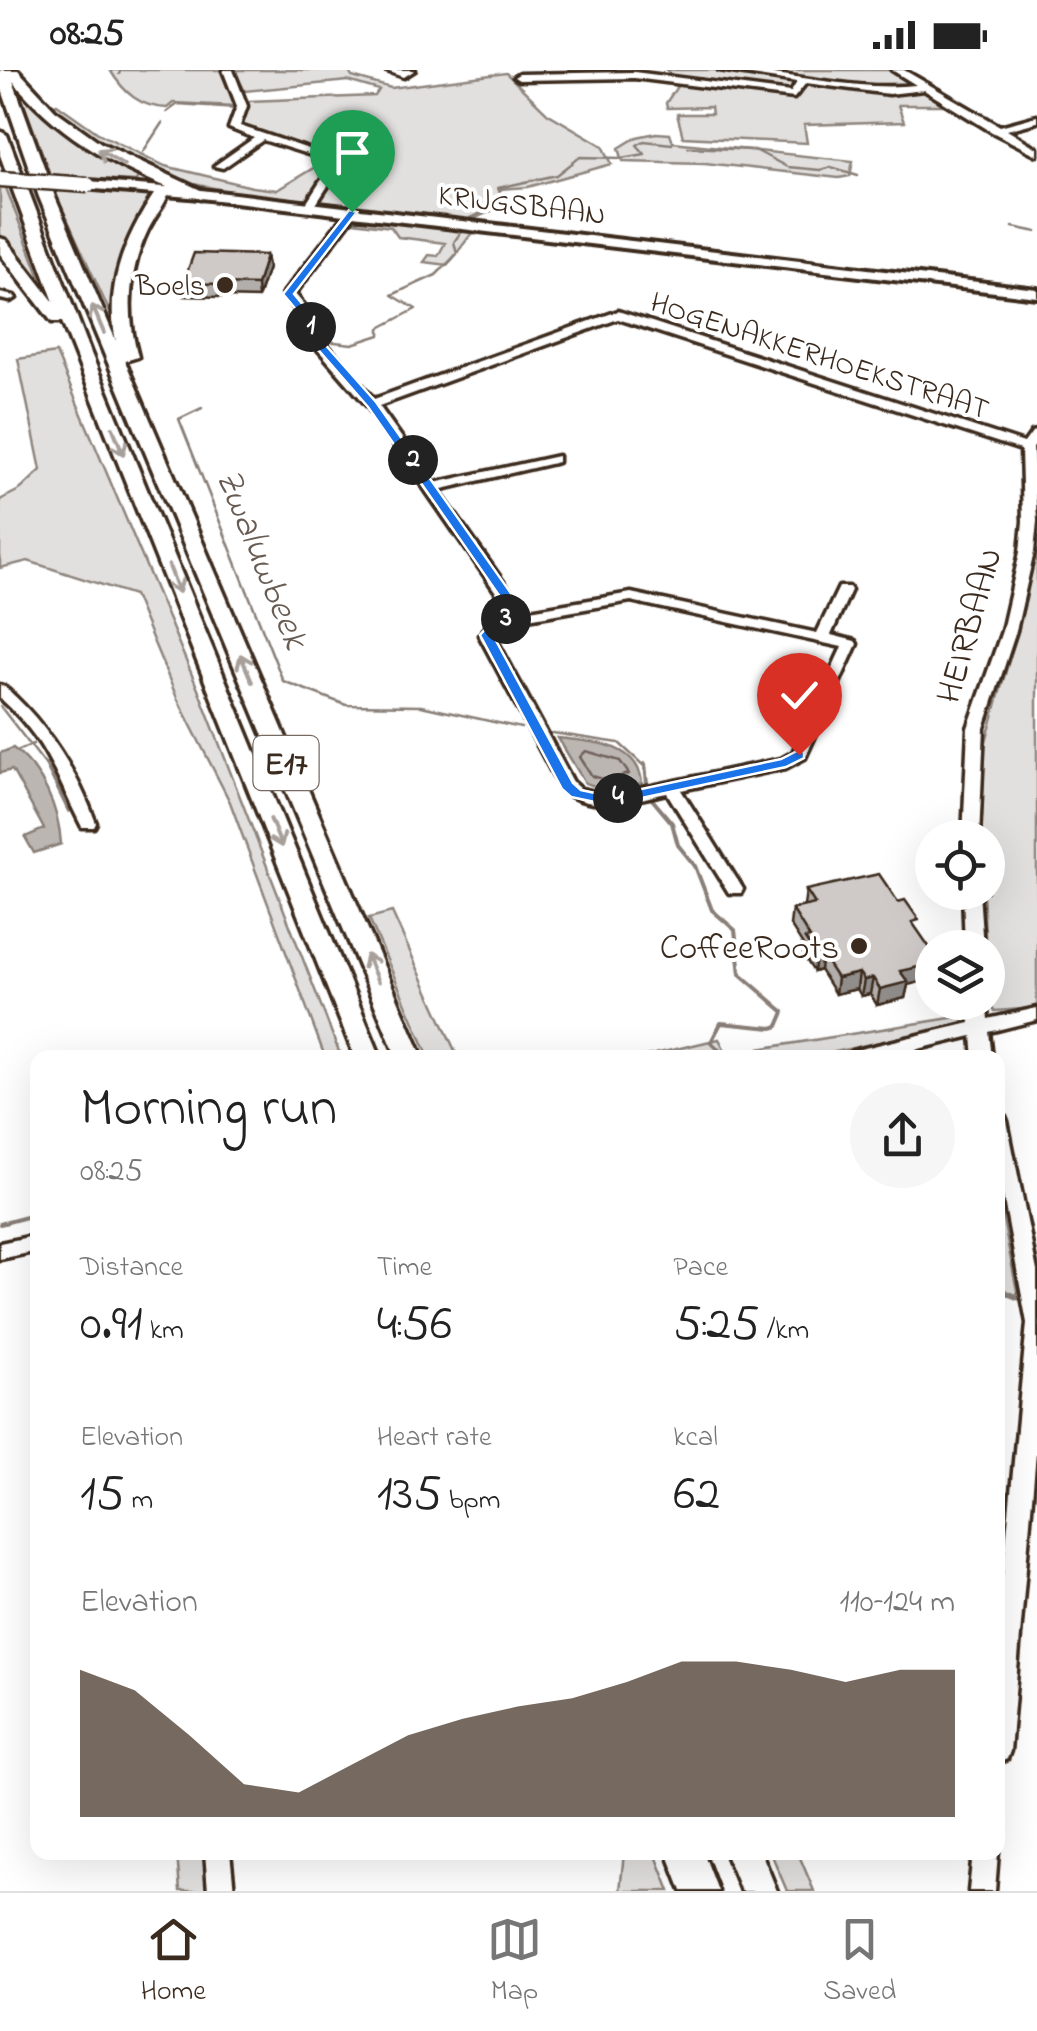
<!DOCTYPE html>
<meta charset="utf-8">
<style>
body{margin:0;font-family:"Indie Flower",sans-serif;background:#f6f6f6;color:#222;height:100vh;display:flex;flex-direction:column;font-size:38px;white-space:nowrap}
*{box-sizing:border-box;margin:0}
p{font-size:32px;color:#767676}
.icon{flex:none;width:55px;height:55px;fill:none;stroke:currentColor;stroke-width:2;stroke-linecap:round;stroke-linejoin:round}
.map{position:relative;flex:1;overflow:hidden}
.panel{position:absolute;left:30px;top:980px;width:975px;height:810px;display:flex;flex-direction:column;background:#fff;border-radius:20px;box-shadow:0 10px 40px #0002}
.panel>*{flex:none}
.controls{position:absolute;left:915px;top:750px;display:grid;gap:20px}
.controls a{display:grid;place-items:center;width:90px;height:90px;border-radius:50%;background:#fff;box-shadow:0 10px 40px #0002;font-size:50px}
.pin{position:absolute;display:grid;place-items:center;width:85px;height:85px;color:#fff;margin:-102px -42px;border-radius:50% 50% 50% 0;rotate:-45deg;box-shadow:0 0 10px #0007}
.pin .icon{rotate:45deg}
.km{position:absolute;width:50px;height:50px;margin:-25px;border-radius:50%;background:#222;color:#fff;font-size:28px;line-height:50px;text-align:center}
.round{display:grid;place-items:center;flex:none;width:105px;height:105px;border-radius:52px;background:#f6f6f6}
.overview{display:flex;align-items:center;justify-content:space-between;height:170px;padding:0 50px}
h1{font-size:55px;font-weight:600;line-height:75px}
.figures{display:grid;grid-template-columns:repeat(3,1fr);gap:15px;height:170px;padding:10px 50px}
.figures div{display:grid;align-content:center}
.figures b{font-size:50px;font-weight:600}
.figures small{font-size:28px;font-weight:400}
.figures p{font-size:28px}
.chart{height:280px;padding:20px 50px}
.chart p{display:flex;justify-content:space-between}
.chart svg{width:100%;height:180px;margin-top:10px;fill:#3b2a1e;opacity:.7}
.status{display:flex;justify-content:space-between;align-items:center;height:70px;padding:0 50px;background:#fff;direction:ltr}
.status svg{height:28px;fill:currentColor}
.tab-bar{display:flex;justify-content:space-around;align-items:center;height:140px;border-top:2px solid #e0e0e0;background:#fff;font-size:28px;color:#767676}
.tab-bar a{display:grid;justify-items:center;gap:5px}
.tab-bar .on{color:#3b2a1e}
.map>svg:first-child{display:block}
</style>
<div class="status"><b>08:25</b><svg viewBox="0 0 49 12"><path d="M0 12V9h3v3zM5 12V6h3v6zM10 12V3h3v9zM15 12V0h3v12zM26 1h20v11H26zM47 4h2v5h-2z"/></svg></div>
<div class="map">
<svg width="1037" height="1821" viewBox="0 0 1037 1821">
<rect width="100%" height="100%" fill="#fff"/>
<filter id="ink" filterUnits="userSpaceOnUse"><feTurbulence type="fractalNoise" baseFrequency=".01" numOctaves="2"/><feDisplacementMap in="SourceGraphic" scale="20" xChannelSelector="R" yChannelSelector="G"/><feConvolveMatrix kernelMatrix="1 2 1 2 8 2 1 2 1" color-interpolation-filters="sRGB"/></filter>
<g filter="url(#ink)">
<g fill="#e2e0de" stroke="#8e857e" stroke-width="2.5">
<path d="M110 0H220L236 36 173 33 167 38C140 37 124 23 110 0Z"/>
<path d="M234 0H348L352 7 391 18 506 3 547 43 603 76 612 94 528 117 499 119 509 133 467 152 318 134 347 91 240 57 249 31 375 26 379 20 348 11 245 21Z"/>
<path d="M667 0H888L947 35H898L904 52 804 55 807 73 683 67 677 44H712L711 37 667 38 666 33 682 9 671 7Z"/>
<path d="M17 15C52 54 90 82 138 106L136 111 51 107Z"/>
<path d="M57 34 98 63 165 96 252 117 277 120 330 88 337 91 310 131 264 128 168 109 135 96 48 38Z"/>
<path d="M656 63 670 64 673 72 853 91 850 106 839 108 705 93 623 91 619 78 637 67Z"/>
<path d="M0 114 5 115 44 218 0 168Z"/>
<path d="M53 118 156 126 116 256Z"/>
<path d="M365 147 475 159 448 195 424 192 429 185 438 186 445 173 398 167 391 157 354 152Z"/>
<path d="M56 283 200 624 341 987H325L230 732 177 628 134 525 28 491 0 498V430L21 419 41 400 18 289Z"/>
<path d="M1037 382V938L995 941 988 932 983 823 988 822V768H981L985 675 1026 530 1036 454Z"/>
<path d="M392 842 451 972 458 987H430L425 978 369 848Z"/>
<path d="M963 946V952L951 956 813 987H642L719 969 727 984Z"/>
<path d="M998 1124 1018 1226 998 1217Z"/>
<path d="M177 1783H209L212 1821H180Z"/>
<path d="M624 1783H655L670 1821H620Z"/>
<path d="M771 1783H798L814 1821H787Z"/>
</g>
<g fill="#bcb6b3" stroke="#887e77" stroke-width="2.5">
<path d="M558 668C590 672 639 672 642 714L607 720 585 713Z"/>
<path d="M13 678C42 699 59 739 61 774L34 783 25 767 44 759 12 700 0 703V683Z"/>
</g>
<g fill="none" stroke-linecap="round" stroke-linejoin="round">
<path stroke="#6f625a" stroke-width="2.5" d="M586 681 620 691 629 704 607 710 592 706 580 687Z"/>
<g stroke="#887e77" stroke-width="2.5">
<path d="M119 4 121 0"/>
<path d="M167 42 178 34 238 38"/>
<path d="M688 77 755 80 787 97 820 100 831 97 858 105"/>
<path d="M143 82 162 53"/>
<path d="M470 148 504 133 498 118 557 105 580 87 622 88 645 84 637 75 644 71 672 74"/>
<path d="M1013 157 1037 162"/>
<path d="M326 271 352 274 380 265V258L416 239 392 225 436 205 457 184 454 172 461 162"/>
<path d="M202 338 179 349 283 611 346 635 421 636 521 658"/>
<path d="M0 636 47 697"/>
<path d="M553 663 619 673 645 697"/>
<path d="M17 681 33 674"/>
</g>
<g stroke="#887e77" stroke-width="4">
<path d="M46 694 69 741"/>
<path d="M645 694 647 714"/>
<path d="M651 728 672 753 678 775 695 796 712 840 735 860 740 904 784 942 778 956 772 958 721 953 711 972 722 983"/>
<path d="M0 1154 38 1144"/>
</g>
<path stroke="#887e77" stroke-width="5" d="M998 1220 1018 1228"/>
<defs>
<g id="minor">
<path d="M223 0H233L247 36 240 56 344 91 313 139 304 137 333 92 263 70 223 98 214 96 254 68 229 58 237 36Z"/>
<path d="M384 0H415L404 7Z"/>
<path d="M719 0C785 0 851 22 916 15L892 0H904L1000 56 1037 46V52L1007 60 1037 78V85L992 62 924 20 889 24 806 13 794 28 634 8 519 10 514 7 519 4 634 2 791 22 797 12Z"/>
<path d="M348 140 357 142 295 224 314 247 324 271 374 329 618 241 1024 373 1032 362 1037 361V374L1033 378 1037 451 1034 482 1016 561 984 658 979 768H963L968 658 1002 561 1020 482 1023 451 1021 380 618 249 379 336 434 413 558 386V392L438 420 524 541 631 523 817 563 839 517H849L851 520 831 565 855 571 857 574 805 688 786 698 681 720 743 819 741 823H729L667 723C633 730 591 745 561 719L479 565 495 547 511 544 368 337 314 275 302 248 283 224ZM631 531 842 577 793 682 781 689 609 725 581 719 573 712 494 565 505 553Z"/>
<path d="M0 223 14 226 16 228 10 231 0 229Z"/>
<path d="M0 615 5 617C48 655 76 700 96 753L94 757H82C55 704 47 670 0 628Z"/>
<path d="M963 822H979L983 878H965Z"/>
<path d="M968 932H986L988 949 1037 938V950L989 962 992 988H974L972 966 881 988H843L852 981 970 953Z"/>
<path d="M998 1044 1005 1046 1007 1051 1037 1201V1371L1010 1681 1007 1689 998 1693V1560L1027 1253 998 1098Z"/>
<path d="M38 1165V1181L0 1189V1173Z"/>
<path d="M998 1780V1782L995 1821H969L973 1782H998Z"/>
<path d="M205 1782H230L234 1821H208Z"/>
</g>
<path id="major" d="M88 111 201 120 1037 219V227L201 128 83 118V112Z"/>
<g id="highway">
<path d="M0 0H18L55 40 101 73 209 124 201 129 170 118C168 131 155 146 148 160 128 202 126 243 138 287L125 291 423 988H397L39 127 0 14ZM13 11C54 61 107 93 167 117L156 121C126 166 104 216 116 271L55 127Z"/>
<path d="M0 61 7 65 90 281 381 988H355L62 252H52L0 184V168L6 170 54 232 0 85Z"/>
<path d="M667 1782H703L718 1821H682Z"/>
<path d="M725 1782H761L777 1821H741Z"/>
</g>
</defs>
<use href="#minor" stroke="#3b2a1e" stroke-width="7"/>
<use href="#major" stroke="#3b2a1e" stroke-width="8"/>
<use href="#highway" stroke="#3b2a1e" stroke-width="7"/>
<use href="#minor" fill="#fff" fill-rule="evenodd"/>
<use href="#major" fill="#fff" fill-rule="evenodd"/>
<use href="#highway" fill="#fff" fill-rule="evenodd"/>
<defs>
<path id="major-bridge" d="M0 109 88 115"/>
</defs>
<use href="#major-bridge" stroke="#3b2a1e" stroke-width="19" stroke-linecap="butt"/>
<use href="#major-bridge" stroke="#fff" stroke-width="14"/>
</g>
<g fill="#b2aeab" stroke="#3b2a1e" stroke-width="2.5">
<path d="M266 185 268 198 258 228 184 226 183 213Z"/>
<path d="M806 820 908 915 905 928 877 935 870 924 861 926 857 919 835 924 820 900 814 902 803 885 804 877 790 855 792 839 804 836Z"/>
</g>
<g fill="#918d8b" stroke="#3b2a1e" stroke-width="2.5">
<path d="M266 185 268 198 258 228 257 215Z"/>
<path d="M822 885 820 900 814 902 816 886Z"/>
<path d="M932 894V909L908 915 905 928 877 935 880 919 900 901Z"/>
<path d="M859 903 857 919 835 924 837 908Z"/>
<path d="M873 908 870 924 861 926 864 910Z"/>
</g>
<g fill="#cfcac7" stroke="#3b2a1e" stroke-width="2.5">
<path d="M194 183 266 185 257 215 183 213Z"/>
<path d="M879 804 898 832 905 830 919 850 912 852 932 881V894L900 901 908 912 880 919 873 908 864 910 859 903 837 908 822 885 816 886 805 869 810 868 792 839 815 834 806 820Z"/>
</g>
<defs><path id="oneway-shaft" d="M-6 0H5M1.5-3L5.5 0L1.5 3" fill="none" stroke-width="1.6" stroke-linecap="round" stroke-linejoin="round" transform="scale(2.5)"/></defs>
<g stroke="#a79f9a">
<use href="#oneway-shaft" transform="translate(111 87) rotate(-149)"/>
<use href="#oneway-shaft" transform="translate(98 249) rotate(-113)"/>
<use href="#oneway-shaft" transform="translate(118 371) rotate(68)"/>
<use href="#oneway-shaft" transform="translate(174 509) rotate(69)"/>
<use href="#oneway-shaft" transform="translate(246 598) rotate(-113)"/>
<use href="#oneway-shaft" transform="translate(276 763) rotate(68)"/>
<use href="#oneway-shaft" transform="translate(372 898) rotate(-113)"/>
</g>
</g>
<path fill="#1a73e8" stroke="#fff" stroke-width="2.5" d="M349 140 357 142 294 224 314 248 323 272 376 332 527 546 505 553 493 565 573 713 581 720 609 726 781 689 799 680 804 682V688L786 697 609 735 571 727 562 719 480 565 496 547 512 544 368 337 314 275 303 248 283 224Z"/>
<g fill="#3b2a1e" stroke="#fff" stroke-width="4">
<circle cx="225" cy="215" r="10"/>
<circle cx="859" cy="876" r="10"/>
</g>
<g text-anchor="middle" stroke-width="8" stroke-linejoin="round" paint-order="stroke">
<g font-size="30" fill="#3b2a1e" stroke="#fff">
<text transform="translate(522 134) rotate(7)" y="10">KRIJGSBAAN</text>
<text transform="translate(820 285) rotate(18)" y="10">HOGENAKKERHOEKSTRAAT</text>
</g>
<g font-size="30" fill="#3b2a1e" stroke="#fff" text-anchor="end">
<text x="205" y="225">Boels</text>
</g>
<rect fill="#fff" stroke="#766a62" stroke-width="2.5" x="253.5" y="666" width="65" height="54" rx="8"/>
<g font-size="32" font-weight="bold" fill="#3b2a1e">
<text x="286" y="704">E17</text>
</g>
<g font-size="35" fill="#3b2a1e" stroke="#fff">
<text transform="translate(968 555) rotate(-74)" y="12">HEIRBAAN</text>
</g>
<g font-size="35" fill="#3b2a1e" stroke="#fff" text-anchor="end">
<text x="839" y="888">CoffeeRoots</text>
</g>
<g font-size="38" font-style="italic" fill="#685b52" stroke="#fff">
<text transform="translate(264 488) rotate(68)" y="13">Zwaluwbeek</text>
</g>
</g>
</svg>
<div class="controls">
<a><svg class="icon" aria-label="locate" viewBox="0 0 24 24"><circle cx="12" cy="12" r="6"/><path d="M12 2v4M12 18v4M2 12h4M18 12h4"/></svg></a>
<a><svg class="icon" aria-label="layers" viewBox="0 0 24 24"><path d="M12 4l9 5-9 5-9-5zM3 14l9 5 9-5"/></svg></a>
</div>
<div class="pin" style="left:352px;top:142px;background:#1e9e55"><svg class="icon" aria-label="arrive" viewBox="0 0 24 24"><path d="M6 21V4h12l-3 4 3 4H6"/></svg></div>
<div class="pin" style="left:799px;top:685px;background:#d93025"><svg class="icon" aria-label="check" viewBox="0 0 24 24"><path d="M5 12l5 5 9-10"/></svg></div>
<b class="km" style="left:311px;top:257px">1</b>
<b class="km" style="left:413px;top:390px">2</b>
<b class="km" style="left:506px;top:549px">3</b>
<b class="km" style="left:618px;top:728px">4</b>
<section class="panel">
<div class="overview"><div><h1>Morning run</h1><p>08:25</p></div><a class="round"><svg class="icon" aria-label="share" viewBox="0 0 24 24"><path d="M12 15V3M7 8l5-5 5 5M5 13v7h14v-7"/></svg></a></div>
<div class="figures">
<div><p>Distance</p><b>0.91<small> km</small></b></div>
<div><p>Time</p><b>4:56</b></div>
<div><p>Pace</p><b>5:25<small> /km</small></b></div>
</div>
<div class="figures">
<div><p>Elevation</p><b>15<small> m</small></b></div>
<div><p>Heart rate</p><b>135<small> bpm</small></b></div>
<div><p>kcal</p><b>62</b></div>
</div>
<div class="chart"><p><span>Elevation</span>110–124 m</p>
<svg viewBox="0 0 160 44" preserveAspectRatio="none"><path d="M0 44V8L10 13L20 24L30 36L40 38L50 31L60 24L70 20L80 17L90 15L100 11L110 6L120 6L130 8L140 11L150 8L160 8V44z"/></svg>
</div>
</section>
</div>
<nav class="tab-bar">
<a class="on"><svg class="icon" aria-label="home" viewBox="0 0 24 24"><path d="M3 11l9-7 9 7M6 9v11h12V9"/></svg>Home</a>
<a><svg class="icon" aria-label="map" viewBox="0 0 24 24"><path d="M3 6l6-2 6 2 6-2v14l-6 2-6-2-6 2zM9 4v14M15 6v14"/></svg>Map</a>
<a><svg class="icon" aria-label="saved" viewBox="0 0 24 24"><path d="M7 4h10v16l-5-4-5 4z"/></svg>Saved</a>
</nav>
